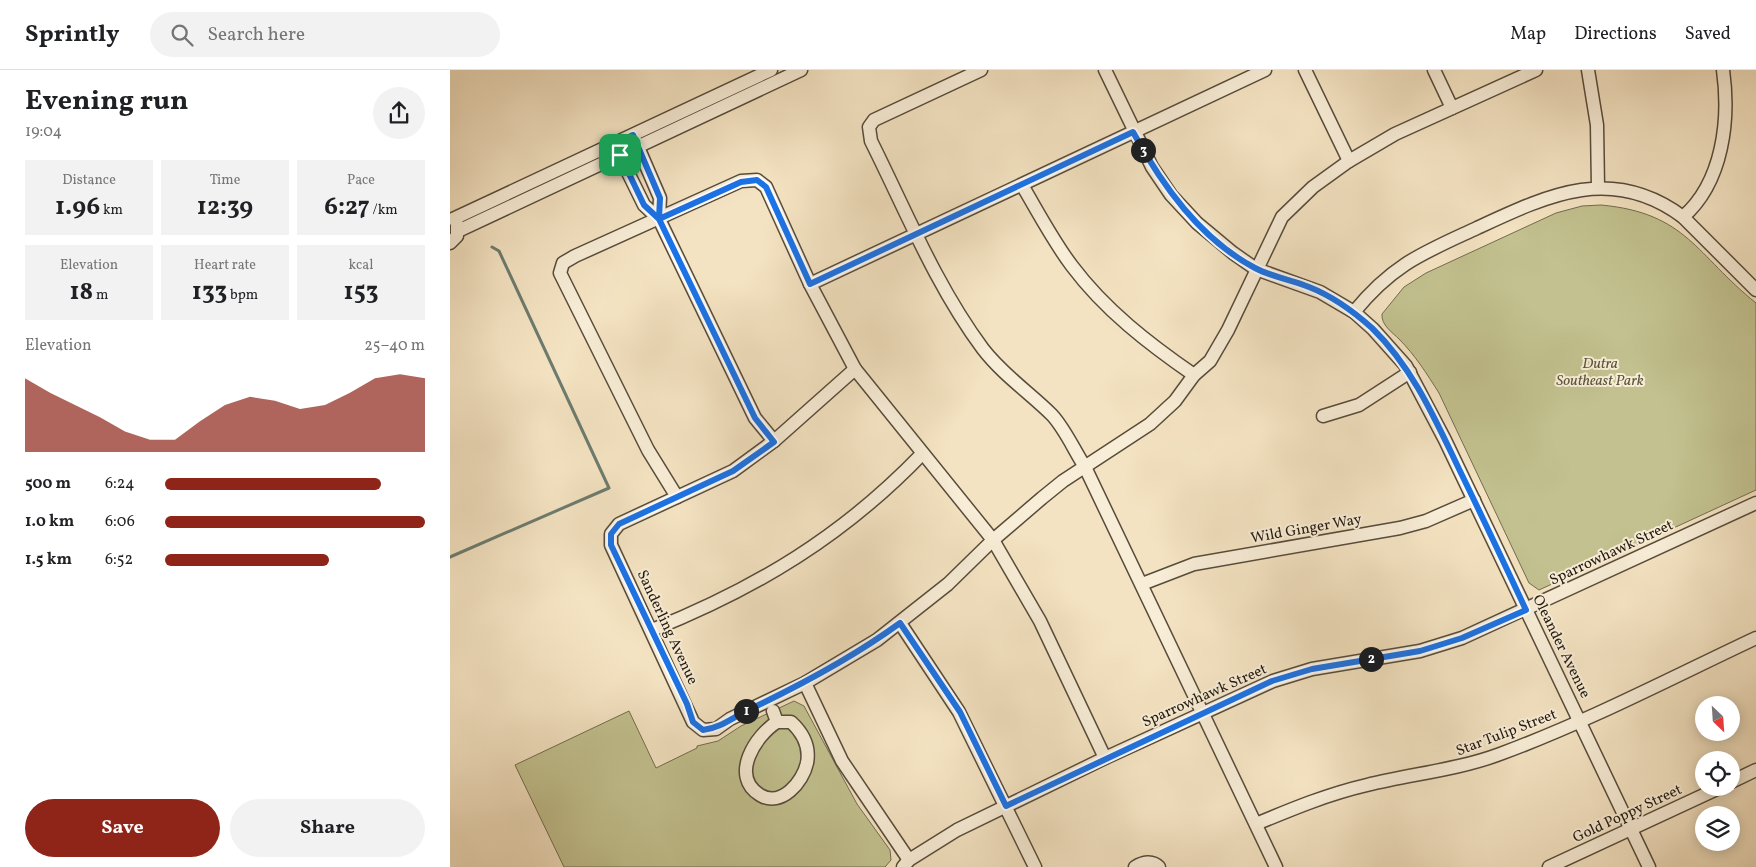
<!DOCTYPE html>
<meta charset="utf-8">
<style>
body{margin:0;font-family:Vollkorn,serif;background:#f2f2f2;color:#202124;height:100vh;display:flex;flex-direction:column;font-size:19px;white-space:nowrap}
*{box-sizing:border-box;margin:0}
p{font-size:16px;color:#757577}
.icon{flex:none;width:28px;height:28px;fill:none;stroke:currentColor;stroke-width:2;stroke-linecap:round;stroke-linejoin:round}
.map{position:relative;flex:1;overflow:hidden}
.sheet{display:flex;flex-direction:column;background:#fff;width:450px}
.sheet>*{flex:none}
.needle{width:32px;rotate:155deg}
.buttons{position:absolute;left:1245px;top:626px;display:grid;gap:10px}
.buttons a{display:grid;place-items:center;width:45px;height:45px;border-radius:50%;background:#fff;box-shadow:0 2px 12px #0003;font-size:25px}
.pin{position:absolute;display:grid;place-items:center;width:42px;height:42px;color:#fff;margin:-21px;border-radius:10px;box-shadow:0 2px 8px #0006}
.km{position:absolute;width:25px;height:25px;margin:-12px;border-radius:50%;background:#222;color:#fff;font-size:14px;line-height:25px;text-align:center}
.round{display:grid;place-items:center;flex:none;width:52px;height:52px;border-radius:26px;background:#f2f2f2}
.overview{display:flex;align-items:center;justify-content:space-between;height:85px;padding:0 25px}
h1{font-size:28px;font-weight:700;line-height:38px}
.figures{display:grid;grid-template-columns:repeat(3,1fr);gap:8px;height:85px;padding:5px 25px}
.figures div{display:grid;align-content:center;border-radius:0px;background:#f2f2f2;text-align:center}
.figures b{font-size:25px;font-weight:700}
.figures small{font-size:14px;font-weight:400}
.figures p{font-size:14px}
.chart{height:140px;padding:10px 25px}
.chart p{display:flex;justify-content:space-between}
.chart svg{width:100%;height:90px;margin-top:5px;fill:#8f2418;opacity:.7}
.button{display:flex;gap:10px;margin-top:auto;padding:10px 25px}
.button a{flex:1;height:58px;border-radius:30px;background:#8f2418;color:#fff;font-size:20px;font-weight:700;line-height:58px;text-align:center}
.button a+a{background:#f2f2f2;color:#202124}
ul{padding:0 25px;list-style:none;font-size:16px}
li{display:grid;grid-template-columns:80px 60px 1fr;align-items:center;height:38px}
li i{height:12px;border-radius:6px;background:#8f2418}
header{display:flex;align-items:center;gap:30px;box-sizing:border-box;height:70px;padding:0 25px;background:#fff;border-bottom:1px solid #e0e0e0}
header strong{font-size:24px}
nav{display:flex;gap:28px;margin-inline-start:auto;font-size:18px}
.search{width:350px;height:45px;background:#f2f2f2;display:flex;align-items:center;gap:12px;box-sizing:border-box;padding:0 18px;border-radius:28px;color:#757577;font-size:19px}
main{display:flex;flex:1;min-height:0}
.map>svg:first-child{display:block}
</style>
<header>
<strong>Sprintly</strong>
<div class="search"><svg class="icon" aria-label="search" viewBox="0 0 24 24"><circle cx="10" cy="10" r="6"/><path d="M15 15l6 6"/></svg>Search here</div>
<nav><a>Map</a><a>Directions</a><a>Saved</a></nav>
</header>
<main>
<section class="sheet">
<div class="overview"><div><h1>Evening run</h1><p>19:04</p></div><a class="round"><svg class="icon" aria-label="share" viewBox="0 0 24 24"><path d="M12 15V3M7 8l5-5 5 5M5 13v7h14v-7"/></svg></a></div>
<div class="figures">
<div><p>Distance</p><b>1.96<small> km</small></b></div>
<div><p>Time</p><b>12:39</b></div>
<div><p>Pace</p><b>6:27<small> /km</small></b></div>
</div>
<div class="figures">
<div><p>Elevation</p><b>18<small> m</small></b></div>
<div><p>Heart rate</p><b>133<small> bpm</small></b></div>
<div><p>kcal</p><b>153</b></div>
</div>
<div class="chart"><p><span>Elevation</span>25–40 m</p>
<svg viewBox="0 0 160 44" preserveAspectRatio="none"><path d="M0 44V8L10 15L20 21L30 27L40 34L50 38L60 38L70 29L80 21L90 17L100 19L110 23L120 21L130 15L140 8L150 6L160 8V44z"/></svg>
</div>
<ul>
<li><b>500 m</b>6:24<i style="width:83%"></i></li>
<li><b>1.0 km</b>6:06<i style="width:100%"></i></li>
<li><b>1.5 km</b>6:52<i style="width:63%"></i></li>
</ul>
<div class="button"><a>Save</a><a>Share</a></div>
</section>
<div class="map">
<svg width="1306" height="797" viewBox="0 0 1306 797">
<rect width="100%" height="100%" fill="#f4e3c2"/>
<filter id="stains"><feTurbulence type="fractalNoise" baseFrequency=".004" numOctaves="4"/><feColorMatrix values="0 0 0 0 .2 0 0 0 0 .09 0 0 0 0 .02 0 0 0 .5 -.17"/></filter>
<radialGradient id="worn" r=".72"><stop offset=".6" stop-color="#630" stop-opacity="0"/><stop offset="1" stop-color="#630" stop-opacity=".3"/></radialGradient>
<g fill="#c2c18f" stroke="#726d4e">
<path d="M1151 135C1237 143 1246 185 1306 233V420L1089 520 1079 513 989 323C977 304 965 285 949 269 942 262 931 255 932 244L954 217 976 203 1106 143 1132 136Z"/>
<path d="M344 631 354 636 407 734 440 780 441 790 435 797H114L65 695 179 641 206 698 247 678V676L268 671 291 656Z"/>
</g>
<g fill="none" stroke-linecap="round" stroke-linejoin="round">
<path stroke="#6c7c70" stroke-width="3" d="M0 487 159 418 49 181 42 177"/>
<defs>
<g id="minor">
<path d="M531 0 424 50 419 57 421 71C456 141 486 216 533 279 553 305 580 323 602 345 615 359 624 380 635 397L826 797"/>
<path d="M655 0 702 97 721 125 747 153 783 183 806 199 870 222 904 242 923 259 956 296 995 370 1199 797"/>
<path d="M855 0 899 91"/>
<path d="M984 0 1002 38"/>
<path d="M1138 0 1147 55 1148 118"/>
<path d="M166 78 194 135 209 149 210 128 185 70"/>
<path d="M572 115C588 142 603 171 622 196 655 240 699 274 744 305"/>
<path d="M1233 147C1273 112 1280 50 1273 0"/>
<path d="M3 149 321 0"/>
<path d="M209 149 305 348 324 371"/>
<path d="M8 161 351 0"/>
<path d="M0 173 7 166V154"/>
<path d="M360 214 815 0"/>
<path d="M904 242C943 194 973 183 1027 158 1098 125 1162 94 1233 147L1306 220"/>
<path d="M405 299 324 371 283 401 169 454 161 464V475L243 652 253 660 266 659 280 649 355 613 427 570 498 514 543 470 592 428 613 411 700 354 725 331 744 305 760 291 778 260 832 147 863 117 899 91 945 64 1086 0"/>
<path d="M873 346 909 335 960 302"/>
<path d="M227 427 198 380 110 203 113 193 125 186 291 111 307 110 316 117 360 214 405 299 543 470 590 551 655 688"/>
<path d="M692 514 744 494 950 458 976 451 1024 430"/>
<path d="M450 553 509 642 585 797"/>
<path d="M202 560C307 518 393 466 472 384"/>
<path d="M355 613 392 691 459 790"/>
<path d="M323 641 327 652C306 665 279 706 310 725 331 738 353 712 357 693 360 677 353 663 341 652H327"/>
<path d="M1281 712 1306 700"/>
<path d="M806 754C842 739 878 724 917 715 961 704 1007 700 1050 684 1137 652 1221 608 1306 568"/>
<path d="M453 797 459 790 507 760 655 688 823 611 862 599 970 581 1012 568 1306 433"/>
<path d="M685 797C693 792 702 790 709 797"/>
<path d="M1099 797 1269 718"/>
</g>
</defs>
<use href="#minor" stroke="#574c3b" stroke-width="15"/>
<use href="#minor" stroke="#f8edd7" stroke-width="12"/>
</g>
<g fill="none" stroke-linecap="round" stroke-linejoin="round">
<defs>
<path id="route" d="M170 85 194 135 209 149 305 348 324 372 283 401 169 454 161 464V475L237 634 243 652 253 660C270 658 282 648 298 640 351 615 402 588 450 553L510 642 556 736 822 611 862 599 970 581 1012 568 1076 540C1054 493 1032 446 1009 399 985 349 963 298 922 258 903 241 882 226 859 217 842 210 822 207 805 198 750 169 712 115 683 62L360 214 316 117 307 110 291 112 209 149 210 128 183 65 164 74 170 85"/>
</defs>
<use href="#route" stroke="#fff" stroke-width="10"/>
<use href="#route" stroke="#1a73e8" stroke-width="6"/>
</g>
<g text-anchor="middle" stroke-width="4" stroke-linejoin="round" paint-order="stroke">
<g font-size="15" font-style="italic" fill="#5b543b" stroke="#f8edd7">
<text x="1150" y="298">Dutra<tspan x="1150" dy="17">Southeast Park</tspan></text>
</g>
<g font-size="15" fill="#23190e" stroke="#f8edd7">
<text transform="translate(856 458) rotate(-10)" y="5">Wild Ginger Way</text>
<text transform="translate(1161 482) rotate(-25)" y="5">Sparrowhawk Street</text>
<text transform="translate(218 557) rotate(65)" y="5">Sanderling Avenue</text>
<text transform="translate(1112 576) rotate(64)" y="5">Oleander Avenue</text>
<text transform="translate(754 625) rotate(-24)" y="5">Sparrowhawk Street</text>
<text transform="translate(1056 662) rotate(-21)" y="5">Star Tulip Street</text>
<text transform="translate(1177 743) rotate(-25)" y="5">Gold Poppy Street</text>
</g>
</g>
<rect width="100%" height="100%" filter="url(#stains)"/>
<rect width="100%" height="100%" fill="url(#worn)"/>
</svg>
<div class="buttons">
<a><svg class="needle" viewBox="-14 -14 28 28"><path d="M0-13l5 13h-10z" fill="#e53935"/><path d="M0 13l5-13h-10z" fill="#757577"/></svg></a>
<a><svg class="icon" aria-label="locate" viewBox="0 0 24 24"><circle cx="12" cy="12" r="6"/><path d="M12 2v4M12 18v4M2 12h4M18 12h4"/></svg></a>
<a><svg class="icon" aria-label="layers" viewBox="0 0 24 24"><path d="M12 4l9 5-9 5-9-5zM3 14l9 5 9-5"/></svg></a>
</div>
<div class="pin" style="left:170px;top:85px;background:#1e9e55"><svg class="icon" aria-label="arrive" viewBox="0 0 24 24"><path d="M6 21V4h12l-3 4 3 4H6"/></svg></div>
<b class="km" style="left:296px;top:641px">1</b>
<b class="km" style="left:921px;top:589px">2</b>
<b class="km" style="left:693px;top:80px">3</b>
</div>
</main>
